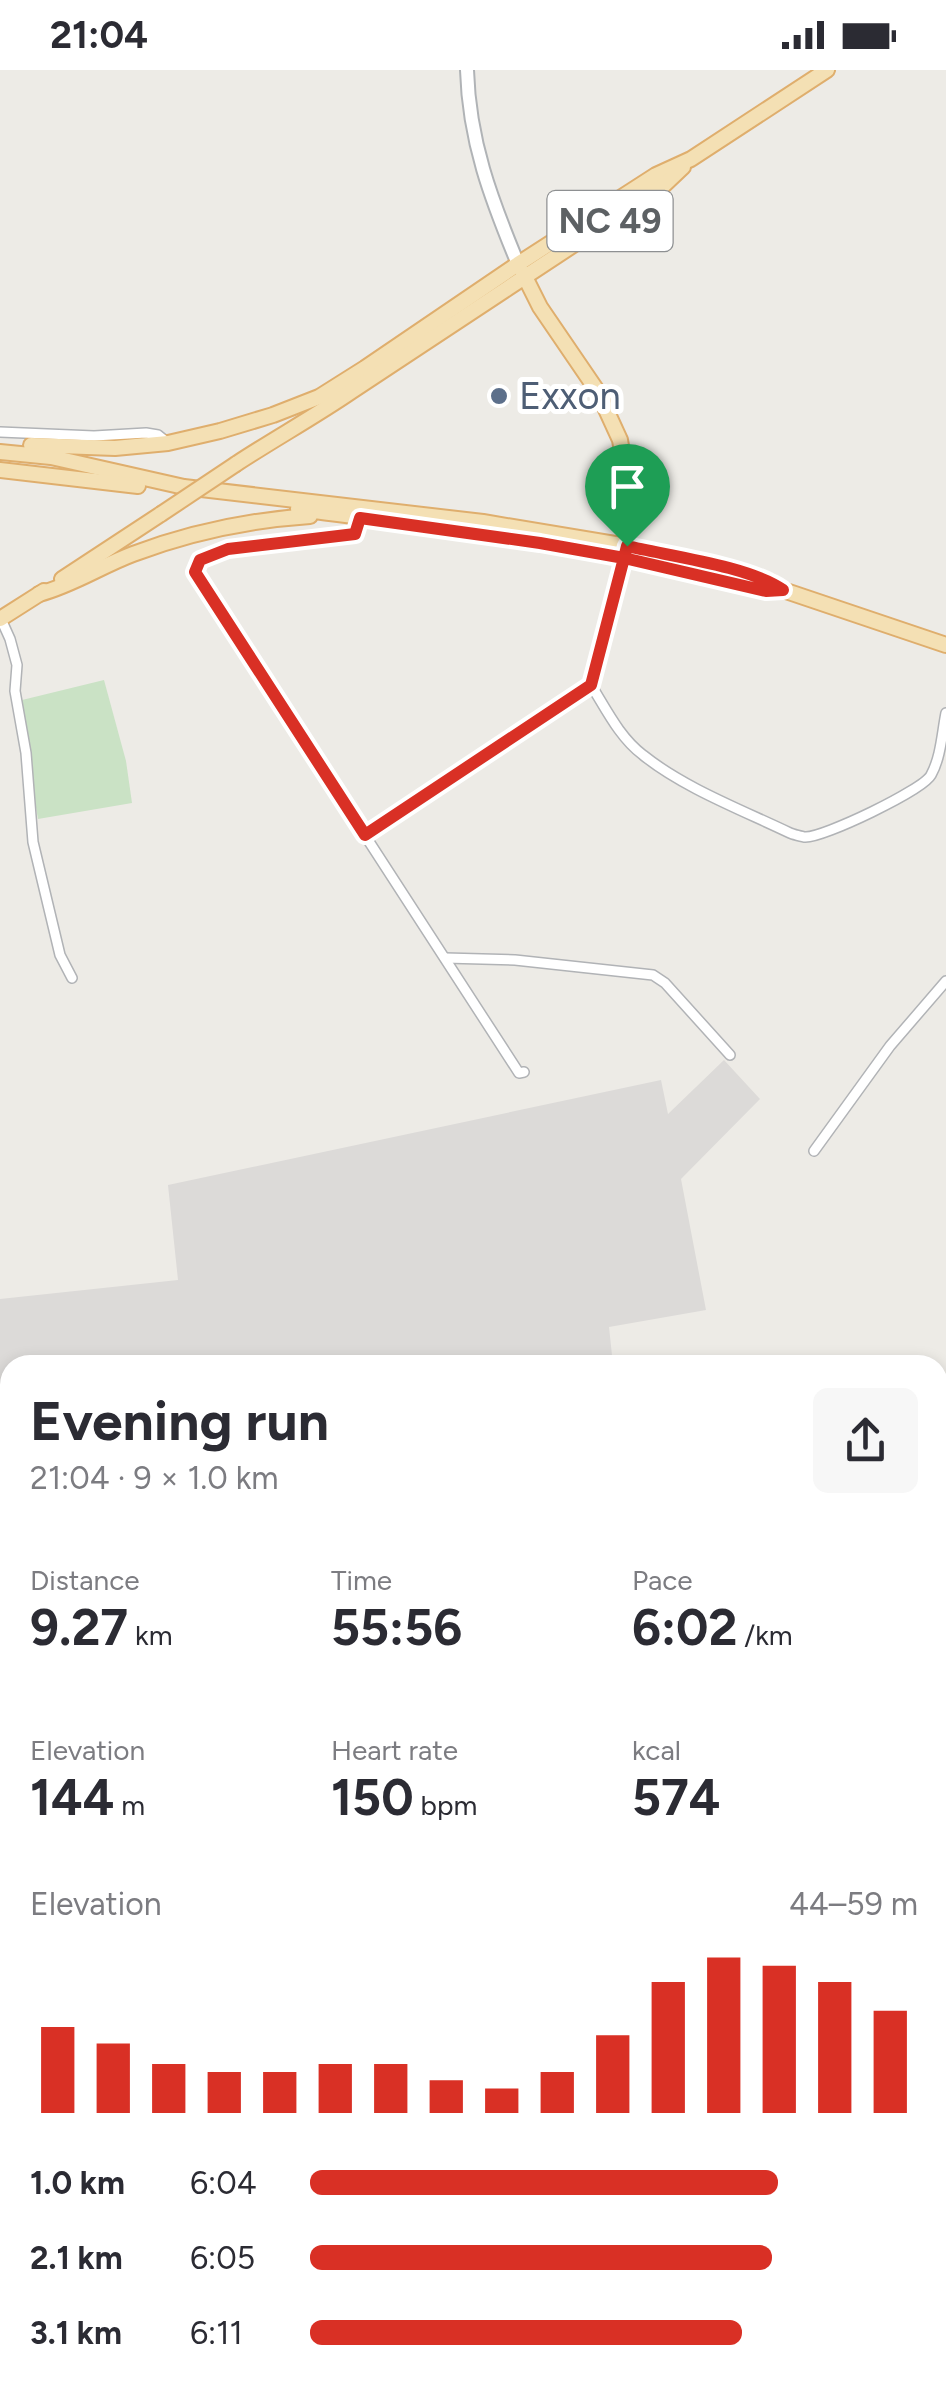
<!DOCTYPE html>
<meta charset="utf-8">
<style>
body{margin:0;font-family:Figtree,sans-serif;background:#f7f7f7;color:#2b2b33;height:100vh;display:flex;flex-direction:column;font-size:38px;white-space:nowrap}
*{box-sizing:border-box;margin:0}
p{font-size:32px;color:#7c7c81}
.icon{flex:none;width:55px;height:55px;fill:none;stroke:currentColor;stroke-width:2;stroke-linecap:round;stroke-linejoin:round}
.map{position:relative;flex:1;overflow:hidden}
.details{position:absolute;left:0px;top:1285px;width:948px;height:1038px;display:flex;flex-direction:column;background:#fff;border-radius:30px 30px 0 0;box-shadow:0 5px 15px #0003}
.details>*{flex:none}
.pin{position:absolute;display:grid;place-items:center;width:85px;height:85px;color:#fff;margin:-102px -42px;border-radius:50% 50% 50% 0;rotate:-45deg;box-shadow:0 0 10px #0007}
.pin .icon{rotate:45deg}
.round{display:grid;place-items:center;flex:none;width:105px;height:105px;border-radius:15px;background:#f7f7f7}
.head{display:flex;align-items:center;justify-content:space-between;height:170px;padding:0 30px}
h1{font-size:55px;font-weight:700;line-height:75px}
.metrics{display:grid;grid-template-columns:repeat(3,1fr);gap:15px;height:170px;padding:10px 30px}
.metrics div{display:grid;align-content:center}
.metrics b{font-size:50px;font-weight:700}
.metrics small{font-size:28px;font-weight:400}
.metrics p{font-size:28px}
.chart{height:280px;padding:20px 30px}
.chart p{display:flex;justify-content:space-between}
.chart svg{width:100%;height:180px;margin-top:10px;stroke:#d93025;stroke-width:6}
ul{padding:0 30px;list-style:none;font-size:32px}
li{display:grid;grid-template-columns:160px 120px 1fr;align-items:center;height:75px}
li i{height:25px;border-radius:12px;background:#d93025}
.status{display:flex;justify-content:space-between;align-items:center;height:70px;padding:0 50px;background:#fff;direction:ltr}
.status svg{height:28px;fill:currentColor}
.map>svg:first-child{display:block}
</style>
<div class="status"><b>21:04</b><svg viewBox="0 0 49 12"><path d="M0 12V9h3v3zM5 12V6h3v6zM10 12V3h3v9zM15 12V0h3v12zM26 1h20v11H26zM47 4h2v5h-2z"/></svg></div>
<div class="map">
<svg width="946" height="2321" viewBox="0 0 946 2321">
<rect width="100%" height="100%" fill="#edebe6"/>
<g fill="#dcdad8">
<path d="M724 990 760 1029 681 1109 706 1240 609 1257 613 1295H10V1351L0 1352V1229L178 1210 168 1115 661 1010 668 1044Z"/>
<path d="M10 1466V1681L0 1627V1468Z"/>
<path d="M10 1729V1888L0 1841V1733Z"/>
</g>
<path fill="#cae2c5" d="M104 610 126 691 132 733 38 749 18 631Z"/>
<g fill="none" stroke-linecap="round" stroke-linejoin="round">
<defs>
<g id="minor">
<path d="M0 362 94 366 146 363 158 365 168 373"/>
<path d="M361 448 355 464 228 479 200 491 195 503 519 1003 524 1002"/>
<path d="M1 549 10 569 17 595 15 621 26 683 33 772 60 885 72 908"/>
<path d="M591 615C606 639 620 668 643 685 684 718 742 740 790 763 792 764 803 767 805 767 823 768 923 720 931 705 941 687 942 663 946 643"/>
<path d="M591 615 624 488"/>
<path d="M365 765 591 615"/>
<path d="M445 888 515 890 653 905 665 913 730 985"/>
<path d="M814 1081 890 976 946 911"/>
<path d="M938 1768 946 1767"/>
<path d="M588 2312 594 2321"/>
</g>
<g id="tertiary">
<path d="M0 1710 2 1720 10 1734"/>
<path d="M938 2208 946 2198"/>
<path d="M248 2312 249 2321"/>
<path d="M830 2321 838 2312"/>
</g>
<path id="secondary" d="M467 0C469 71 491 129 518 194"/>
<g id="primary">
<path d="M523 203 540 237 598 322 620 370 630 428 625 483"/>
<path d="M31 375 115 378 168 373 220 361 273 345 319 327 365 298 518 194 656 105 691 89 827 0"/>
<path d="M0 382 51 387 184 417 483 452 627 476 744 503 771 512 783 520 946 575"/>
<path d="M236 394C274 369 314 347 352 321 456 252 560 184 664 115L683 97"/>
<path d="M0 400 138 416"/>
<path d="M298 439C454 459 614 477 766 521L783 520"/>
<path d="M62 509 161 444"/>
<path d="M39 524C73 515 101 496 133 484 189 463 251 450 310 446"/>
<path d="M0 549 44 521"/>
</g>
<g id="motorway">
<path d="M0 2012 10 2083"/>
<path d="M0 2128 10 2204"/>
<path d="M24 2312 25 2321"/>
<path d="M40 2312 42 2321"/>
</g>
</defs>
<use href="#minor" stroke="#b1b3b6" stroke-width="12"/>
<use href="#tertiary" stroke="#b1b3b6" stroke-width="14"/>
<use href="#secondary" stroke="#b0b3b6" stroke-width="16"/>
<use href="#primary" stroke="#dfae6d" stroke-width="18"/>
<use href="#motorway" stroke="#d5801e" stroke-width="19"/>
<use href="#minor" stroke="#fff" stroke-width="9"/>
<use href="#tertiary" stroke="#fff" stroke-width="10"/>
<use href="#secondary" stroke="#fff" stroke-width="12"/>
<use href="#primary" stroke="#f4e0b4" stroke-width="14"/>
<use href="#motorway" stroke="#efcd9b" stroke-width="15"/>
<defs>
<path id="primary-bridge" d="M161 444 236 394"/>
</defs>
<use href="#primary-bridge" stroke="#dfae6d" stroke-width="18" stroke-linecap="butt"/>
<use href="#primary-bridge" stroke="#f4e0b4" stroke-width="14"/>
</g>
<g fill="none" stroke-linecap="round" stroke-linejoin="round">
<defs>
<path id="route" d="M627 476 624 488 540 473 360 448 355 464 228 479 200 490 195 502 365 765 591 615 624 488 766 521 783 520C749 496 669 486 627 476"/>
</defs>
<use href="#route" stroke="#fff" stroke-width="20"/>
<use href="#route" stroke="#d93025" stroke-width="12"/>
</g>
<circle fill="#5c6f8a" stroke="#fff" stroke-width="4" cx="499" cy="326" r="10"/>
<g text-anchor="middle" stroke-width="10" stroke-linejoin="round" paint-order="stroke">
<rect fill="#fff" stroke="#8e9092" stroke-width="2.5" x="547.5" y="121" width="125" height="60" rx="8"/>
<g font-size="35" font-weight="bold" fill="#5d6164">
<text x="610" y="163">NC 49</text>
</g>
<g font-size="38" fill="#4e5e75" stroke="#fff" text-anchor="start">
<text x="519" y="339">Exxon</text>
</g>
</g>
</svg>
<div class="pin" style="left:627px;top:476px;background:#1e9e55"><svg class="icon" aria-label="arrive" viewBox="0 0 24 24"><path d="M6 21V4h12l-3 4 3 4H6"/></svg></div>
<section class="details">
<div class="head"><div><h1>Evening run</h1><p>21:04 · 9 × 1.0 km</p></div><a class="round"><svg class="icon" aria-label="share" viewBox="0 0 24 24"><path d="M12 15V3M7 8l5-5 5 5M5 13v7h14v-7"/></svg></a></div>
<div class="metrics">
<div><p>Distance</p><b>9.27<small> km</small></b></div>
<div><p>Time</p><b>55:56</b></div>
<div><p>Pace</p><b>6:02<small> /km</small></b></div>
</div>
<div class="metrics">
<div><p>Elevation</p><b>144<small> m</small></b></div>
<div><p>Heart rate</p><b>150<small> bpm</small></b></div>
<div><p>kcal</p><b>574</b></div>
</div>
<div class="chart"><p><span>Elevation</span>44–59 m</p>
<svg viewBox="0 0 160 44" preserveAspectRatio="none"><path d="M5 44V23M15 44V27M25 44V32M35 44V34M45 44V34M55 44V32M65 44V32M75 44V36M85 44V38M95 44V34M105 44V25M115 44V12M125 44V6M135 44V8M145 44V12M155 44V19"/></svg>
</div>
<ul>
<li><b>1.0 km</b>6:04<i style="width:77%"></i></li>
<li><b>2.1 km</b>6:05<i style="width:76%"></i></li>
<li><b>3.1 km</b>6:11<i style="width:71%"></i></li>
</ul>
</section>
</div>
